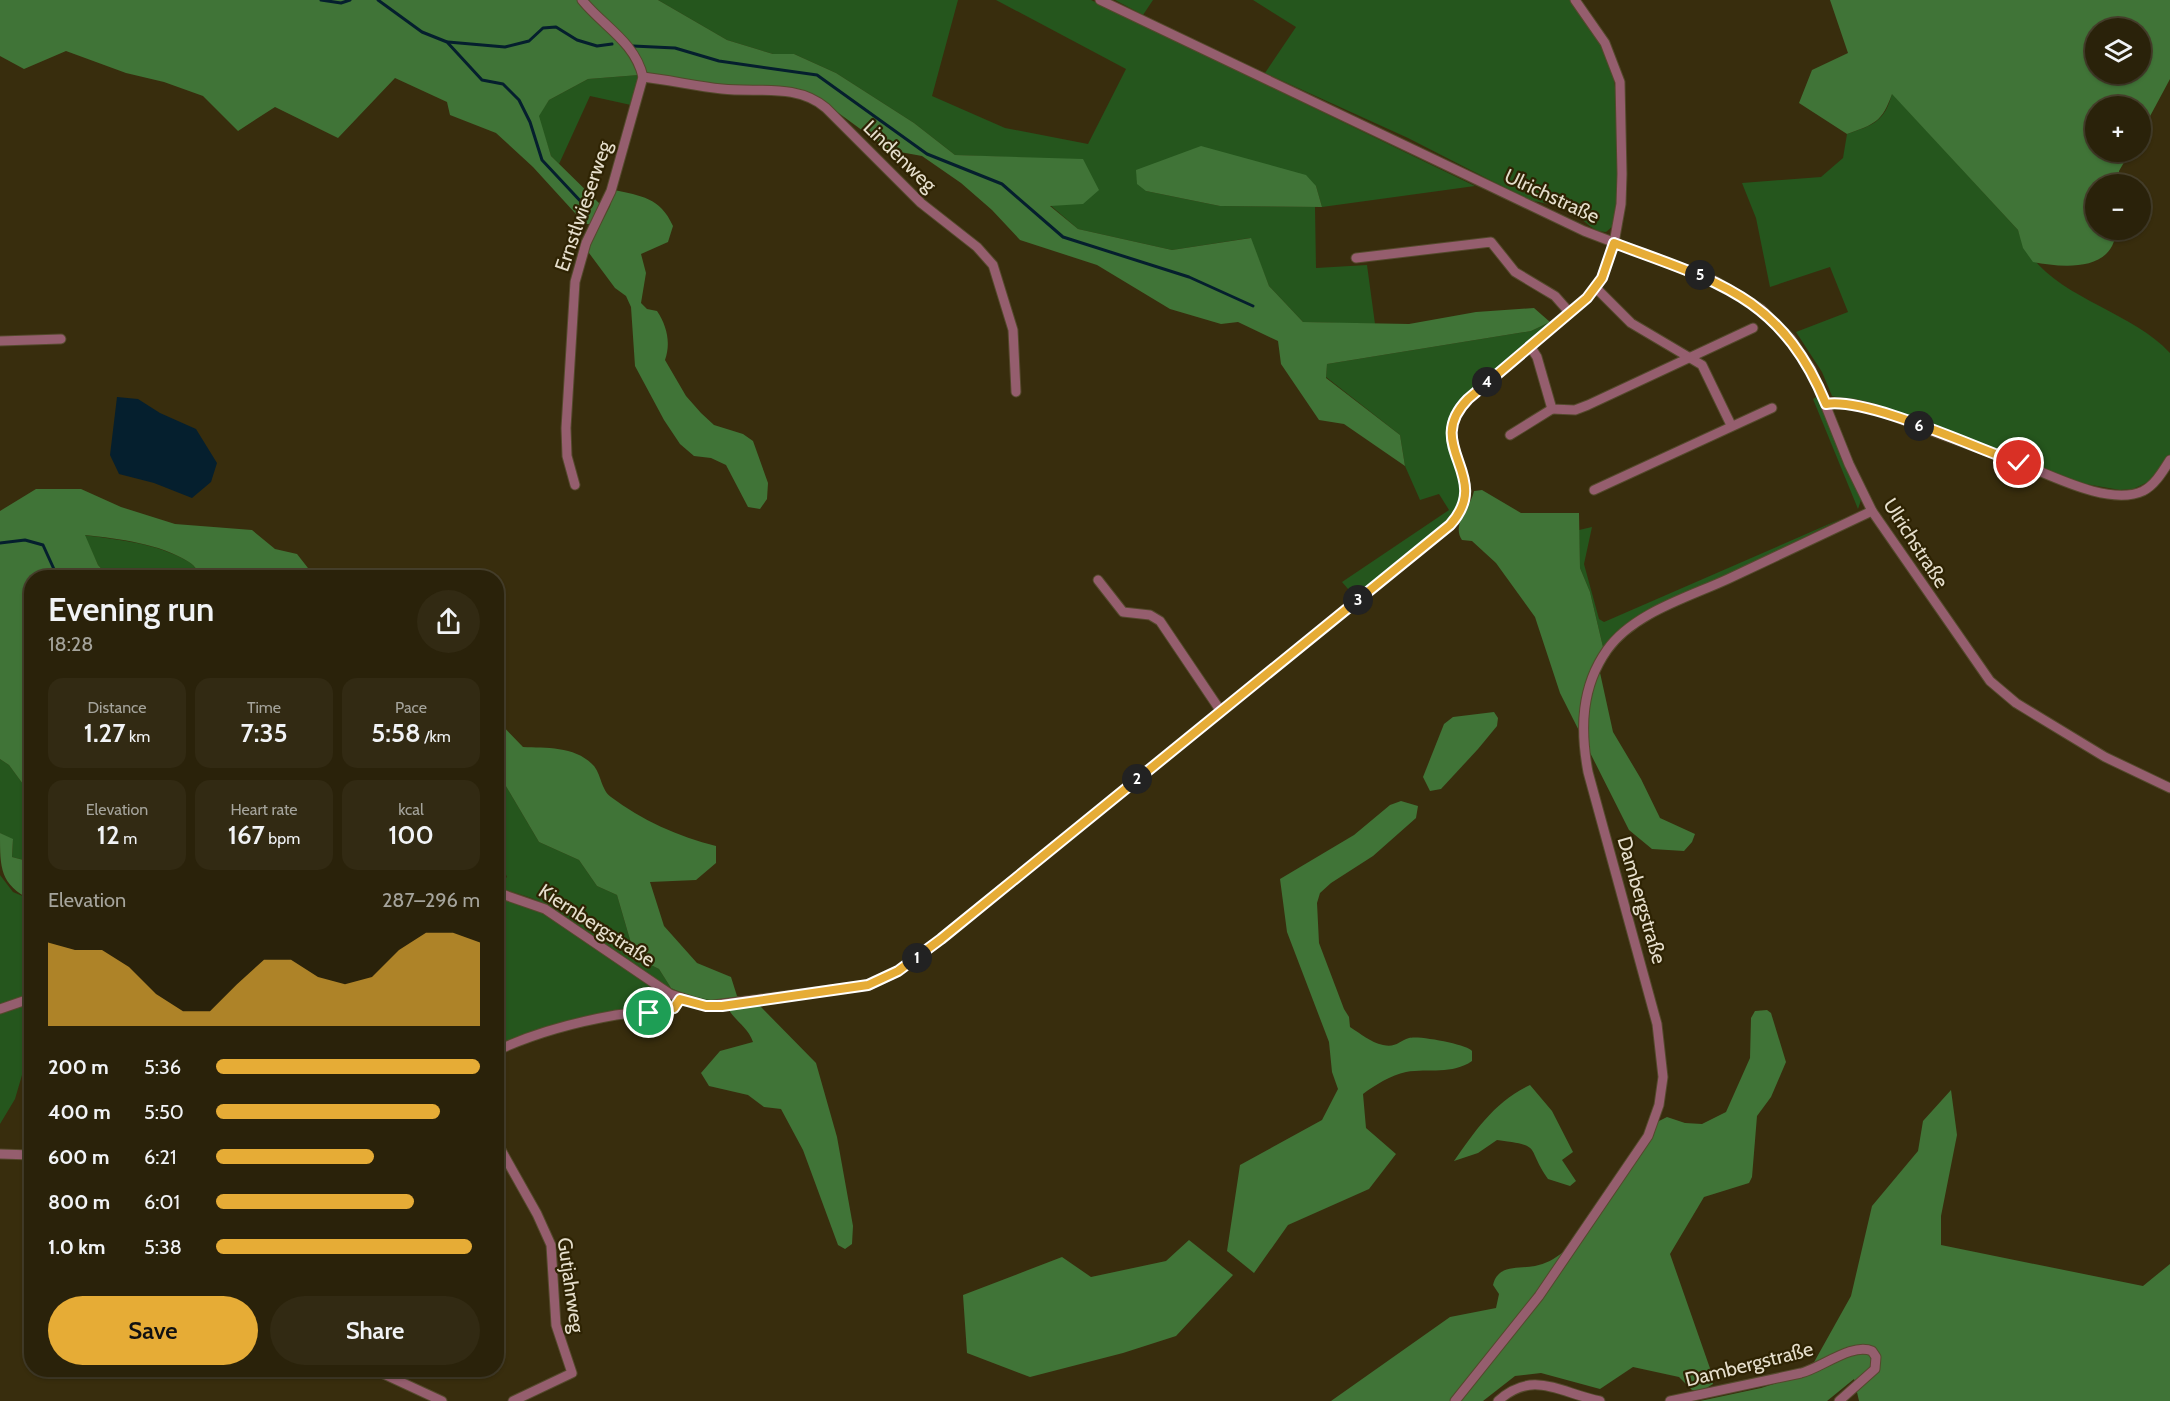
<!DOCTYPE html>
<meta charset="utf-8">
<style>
body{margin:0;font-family:Cabin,sans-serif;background:#322a13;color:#f1f3f6;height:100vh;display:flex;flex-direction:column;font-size:22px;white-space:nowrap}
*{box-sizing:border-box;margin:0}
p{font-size:20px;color:#a5a49c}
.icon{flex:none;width:33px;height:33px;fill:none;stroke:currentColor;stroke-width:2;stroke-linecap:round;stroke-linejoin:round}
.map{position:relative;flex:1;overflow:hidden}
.side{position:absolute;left:24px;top:570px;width:480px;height:807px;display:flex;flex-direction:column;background:#2a220a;border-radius:24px;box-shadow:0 2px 4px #0004,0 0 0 2px #463f2b}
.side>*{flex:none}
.fabs{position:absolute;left:2085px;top:18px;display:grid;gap:12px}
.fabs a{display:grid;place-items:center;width:66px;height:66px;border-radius:50%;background:#2a220a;box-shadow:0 2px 4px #0004,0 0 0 2px #463f2b;font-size:30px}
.pin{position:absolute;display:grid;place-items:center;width:51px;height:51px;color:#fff;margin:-26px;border:3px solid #fff;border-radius:50%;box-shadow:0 2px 6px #0007}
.km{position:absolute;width:30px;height:30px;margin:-15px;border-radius:50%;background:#222;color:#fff;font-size:16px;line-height:30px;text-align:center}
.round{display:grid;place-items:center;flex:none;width:63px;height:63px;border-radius:32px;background:#322a13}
.headline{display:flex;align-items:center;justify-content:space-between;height:102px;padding:0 24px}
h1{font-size:33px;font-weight:600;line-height:45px}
.stats{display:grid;grid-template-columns:repeat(3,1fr);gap:9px;height:102px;padding:6px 24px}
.stats div{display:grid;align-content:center;border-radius:15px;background:#322a13;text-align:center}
.stats b{font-size:26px;font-weight:600}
.stats small{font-size:16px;font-weight:400}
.stats p{font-size:16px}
.chart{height:168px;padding:12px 24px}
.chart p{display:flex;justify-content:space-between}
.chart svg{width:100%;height:108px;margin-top:6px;fill:#e6ac36;opacity:.7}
.cta{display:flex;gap:12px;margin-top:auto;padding:12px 24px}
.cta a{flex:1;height:69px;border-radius:36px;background:#e6ac36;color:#111;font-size:24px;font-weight:600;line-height:69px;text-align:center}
.cta a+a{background:#322a13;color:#f1f3f6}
ul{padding:0 24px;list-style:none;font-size:20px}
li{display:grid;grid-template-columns:96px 72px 1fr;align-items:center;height:45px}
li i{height:15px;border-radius:8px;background:#e6ac36}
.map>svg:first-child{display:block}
</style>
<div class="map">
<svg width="2170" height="1401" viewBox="0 0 2170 1401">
<rect width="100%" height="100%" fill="#382d0d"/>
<g fill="#25561d">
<path d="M658 0H958L932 96 1005 128 1088 144 1126 69 996 0H1091L1475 186 1322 207 1316 186 1146 191 1220 206 1315 207 1316 268 1367 265 1375 324 1303 322 1269 286 1250 238 1172 250 1078 229 1050 205 1083 160 955 155 914 123 836 73 794 54H773L727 40Z"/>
<path d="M1115 0H1153L1143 15Z"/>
<path d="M1253 0H1571C1587 18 1600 39 1609 62 1622 94 1621 192 1613 226L1606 232C1593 232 1588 223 1577 216 1563 207 1548 203 1531 201L1408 138 1265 73 1296 27Z"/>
<path d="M639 75 631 105 590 96 559 164 551 156 538 116 549 100 588 79Z"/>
<path d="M1892 93 2018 230C2037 295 2127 306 2170 353V456L2148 482 2133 489 2120 490 2074 482 1864 403 1832 396 1822 372 1796 332 1848 312 1830 267 1770 287 1756 218 1742 183 1821 177 1843 158 1847 134C1873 125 1885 122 1892 93Z"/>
<path d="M1550 322 1467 394 1450 416 1447 436 1459 473 1462 498 1453 516 1355 597 1342 582 1449 510 1439 494 1420 500 1405 466 1400 435 1326 377 1327 364 1531 331Z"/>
<path d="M1818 396 1861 500 1858 509 1813 399Z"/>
<path d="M1843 518 1635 621 1615 634 1603 647 1590 592 1580 568 1579 530 1592 527 1584 564 1599 619 1604 622Z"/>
<path d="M84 535C120 540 157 543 189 562 196 566 198 574 206 577H109L98 565Z"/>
<path d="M0 759 9 765 31 795V862L12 857 13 840 0 833Z"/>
<path d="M497 771 539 842 579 860 597 886 617 895 635 957 659 969 671 988 686 995 725 1003C664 1005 607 941 557 911 538 899 518 893 497 888L496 880H503L507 877 497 855Z"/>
<path d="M0 875 13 892 32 900 31 1057 22 1075 15 1099 0 1124Z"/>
<path d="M497 896 540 910 664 995 668 1000 666 1006 497 1047Z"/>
</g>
<g fill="#407437" fill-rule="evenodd">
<path d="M0 0H658L727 40 773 54H794L836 73 914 123 955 155 1083 159 1099 190 1083 204 1050 206 1078 229 1172 250 1251 238 1269 286 1303 322 1409 324 1476 312 1534 308 1550 322 1531 331 1327 364 1326 378 1400 435 1405 466 1344 424 1319 420 1281 364 1278 341 1238 322 1221 324 1170 309 1097 265 1020 240 992 210 961 183 922 156 889 150 814 95 797 90 747 88 639 75 588 79 549 100 539 116 551 156 602 206 592 224H585L533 167 496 133 450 115 447 102 395 78 338 138 275 107 238 131 203 96 164 82 126 73 66 51 24 69 0 56Z"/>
<path d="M1830 0H2170V79L2141 133 2140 106H2096V152H2130L2119 171V184H2096V230H2116C2114 272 2064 268 2033 262L2023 248 2018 230 1892 94C1882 122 1875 124 1847 134L1799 103 1812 70 1848 53ZM2096 28H2140V74H2096Z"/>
<path d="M1201 146 1306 175 1316 186 1322 207 1220 206 1146 191 1137 184 1136 170Z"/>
<path d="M614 190C641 196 660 197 673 226L668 242 641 254 646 273 641 303 647 309 657 311C667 326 671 343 665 360L686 396 701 413 714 425 743 434 753 441 768 483 767 499 760 509 748 507 726 465 711 458 694 456 680 444 664 420 635 366 631 307 626 296 615 288 589 253V246L610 206Z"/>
<path d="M36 489H81L121 507 175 524 252 530 275 549 297 554 315 577H206C198 574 196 566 189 562 158 543 120 539 85 535L98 565 109 577 32 578 31 795 9 765 0 759V511Z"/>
<path d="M1482 490 1521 513H1579L1580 568 1590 592 1603 647 1597 659 1613 732 1641 779 1660 818 1695 834 1692 842 1684 851 1652 849 1629 830 1560 693 1535 617 1496 563 1472 541 1462 540C1451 524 1471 507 1474 491Z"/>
<path d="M1494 712 1498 718 1497 726 1478 749 1441 789 1430 791 1423 777 1444 724 1453 717Z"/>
<path d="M497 720 523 747C546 748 575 746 593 765 601 773 601 790 611 797 641 820 679 837 716 846V863L696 880 650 882 664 926 697 963 731 977 737 996 760 1006 816 1063 837 1137 853 1226 852 1244 845 1249 838 1245 803 1150 781 1109 764 1107 748 1095 709 1086 701 1073 720 1051 753 1042C747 1025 733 1021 725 1003L686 995 671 988 659 969 635 957 617 895 597 886 579 860 539 842 497 771Z"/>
<path d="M1401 801 1418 806 1416 818 1373 856 1331 883 1320 893 1317 903 1319 943 1344 1009 1349 1017 1350 1027C1361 1034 1370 1042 1383 1045 1396 1048 1399 1041 1409 1038 1419 1035 1469 1045 1472 1051V1061C1452 1075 1429 1068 1406 1072 1391 1075 1375 1085 1363 1094L1366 1128 1396 1154 1369 1189 1288 1225 1254 1273 1227 1251 1240 1165 1322 1120 1338 1089 1332 1072 1329 1042 1287 932 1280 879 1354 835 1390 805Z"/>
<path d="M0 833 13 839 12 857 31 862V900C0 884 0 869 0 833Z"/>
<path d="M1767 1010 1771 1013 1786 1062 1771 1097 1757 1116 1752 1177 1749 1183 1704 1197 1670 1254 1712 1374 1713 1384 1703 1390H1692L1679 1377 1633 1367 1600 1389 1541 1373 1515 1376 1483 1401H1331L1450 1317 1496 1308 1499 1294 1493 1285C1498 1264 1518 1269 1535 1266 1545 1264 1555 1259 1563 1252 1600 1223 1631 1162 1657 1122L1667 1117 1685 1123 1702 1124 1726 1112 1750 1058 1751 1018 1755 1011Z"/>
<path d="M1530 1085 1552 1111 1573 1152 1562 1160 1576 1181 1570 1186 1548 1179C1525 1146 1544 1146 1497 1140L1478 1153 1454 1161C1475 1131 1495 1101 1530 1085Z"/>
<path d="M1951 1090 1957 1135 1941 1216V1245L2143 1286 2170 1264V1401H1859L1854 1379 1827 1401H1700L1761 1388 1808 1373 1851 1296 1872 1206 1918 1151 1923 1121Z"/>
<path d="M1189 1240 1233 1275 1176 1336 1123 1353 1030 1377 967 1353 963 1295 1062 1257 1091 1277 1166 1261Z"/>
</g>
<path fill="#051f2e" d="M117 397 138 399 160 413 196 429 217 463 211 482 192 498 154 483 119 474 110 455Z"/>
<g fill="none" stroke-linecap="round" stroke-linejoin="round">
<g stroke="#051f2e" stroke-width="3">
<path d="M321 0 341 3 350 0"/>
<path d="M378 0 422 32 447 42 482 80 503 84 519 100 530 122 542 160 585 206"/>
<path d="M448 42 505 47 529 41 543 28 556 27 577 40 597 46 612 44"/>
<path d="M633 46 675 48 719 61 817 75 927 154 1002 184 1063 237 1189 277 1253 306"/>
<path d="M0 543 25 540 43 545 58 578"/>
</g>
<defs>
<g id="minor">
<path d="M1100 0 1584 231 1715 281 1761 309 1791 339 1811 369 1849 464 1872 511 1990 681 2016 703 2105 757 2170 788"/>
<path d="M643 77C669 80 695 86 722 89 757 93 797 83 826 108L921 203 977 247 993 265 1013 330 1016 392"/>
<path d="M1356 258 1491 242 1515 272 1555 296 1570 313"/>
<path d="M1595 287 1631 323 1702 365 1731 425"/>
<path d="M0 341 61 339"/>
<path d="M1530 346 1537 357 1552 409 1575 410 1588 405 1753 328"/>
<path d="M1826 404C1858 399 1890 415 1918 426 1951 438 1984 450 2017 462 2049 474 2109 507 2143 491 2155 485 2163 471 2170 460"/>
<path d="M1510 435 1552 409"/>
<path d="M575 485 567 456 566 428 575 282 586 243 611 191 643 77C635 42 603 26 582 0"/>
<path d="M1594 490 1772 408"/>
<path d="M1098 580 1123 612 1150 615 1160 621 1220 710"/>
<path d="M496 892 545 909 670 994 706 1006 869 985 898 971 941 939 1450 525C1496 477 1421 447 1468 399L1587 298 1602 278 1614 243 1621 204 1622 174 1620 82 1605 43 1575 0"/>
<path d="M0 1009 32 998"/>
<path d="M496 1051C534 1033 576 1022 616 1015 633 1012 651 1016 667 1011 675 1008 677 1005 680 999"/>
<path d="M496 1141 537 1214 551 1245 556 1325 572 1373 513 1401"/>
<path d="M0 1154 32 1155"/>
<path d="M375 1370 442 1401"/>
<path d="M1455 1401 1539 1296 1648 1136 1659 1105 1663 1077 1657 1024 1588 772C1580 729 1581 687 1607 650 1633 613 1689 597 1728 579 1776 556 1824 534 1872 511"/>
<path d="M1498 1401C1533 1369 1560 1393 1600 1401"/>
<path d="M1670 1401 1801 1373C1821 1368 1853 1342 1872 1351L1876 1357 1875 1369 1839 1401"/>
</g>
</defs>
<use href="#minor" stroke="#54492c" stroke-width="11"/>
<use href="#minor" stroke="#955e6e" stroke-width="9"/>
</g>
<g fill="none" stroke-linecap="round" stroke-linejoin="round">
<defs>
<path id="route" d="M649 1013 674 1008 680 999 706 1006H722L868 985 898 971 941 939 1450 525C1495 475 1421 447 1468 399L1587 298 1602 278 1614 243C1715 281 1781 295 1826 404 1867 397 1975 448 2019 463"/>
</defs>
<use href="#route" stroke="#fff" stroke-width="12"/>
<use href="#route" stroke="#e6ac36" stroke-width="8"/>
</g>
<g text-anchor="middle" stroke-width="4.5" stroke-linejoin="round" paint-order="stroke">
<g font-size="20" fill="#e6dfcd" stroke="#2e2303">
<text transform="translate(900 156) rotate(44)" y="7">Lindenweg</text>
<text transform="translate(1552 196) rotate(25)" y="7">Ulrichstraße</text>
<text transform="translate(583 206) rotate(-71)" y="7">Ernstlwieserweg</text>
<text transform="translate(1916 543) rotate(57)" y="7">Ulrichstraße</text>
<text transform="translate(1642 900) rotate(74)" y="7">Dambergstraße</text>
<text transform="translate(597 925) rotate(33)" y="7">Kiernbergstraße</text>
<text transform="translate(571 1285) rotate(82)" y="7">Gutjahrweg</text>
<text transform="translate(1749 1364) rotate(-14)" y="7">Dambergstraße</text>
</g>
</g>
</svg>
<div class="fabs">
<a><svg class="icon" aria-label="layers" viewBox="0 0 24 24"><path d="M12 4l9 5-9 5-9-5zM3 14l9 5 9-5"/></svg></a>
<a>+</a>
<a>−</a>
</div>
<div class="pin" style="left:649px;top:1013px;background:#1e9e55"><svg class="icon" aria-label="arrive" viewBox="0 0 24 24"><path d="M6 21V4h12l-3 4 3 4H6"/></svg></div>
<div class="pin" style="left:2019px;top:463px;background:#d93025"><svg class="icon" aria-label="check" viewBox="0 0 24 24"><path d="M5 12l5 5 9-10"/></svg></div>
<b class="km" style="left:917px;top:958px">1</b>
<b class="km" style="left:1137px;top:779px">2</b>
<b class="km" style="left:1358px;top:600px">3</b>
<b class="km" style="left:1487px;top:382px">4</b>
<b class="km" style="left:1700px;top:275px">5</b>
<b class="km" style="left:1919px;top:426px">6</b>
<section class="side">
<div class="headline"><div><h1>Evening run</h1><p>18:28</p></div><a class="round"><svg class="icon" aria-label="share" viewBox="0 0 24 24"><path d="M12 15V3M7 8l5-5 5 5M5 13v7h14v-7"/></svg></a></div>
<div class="stats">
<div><p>Distance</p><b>1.27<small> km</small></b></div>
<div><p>Time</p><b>7:35</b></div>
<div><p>Pace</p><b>5:58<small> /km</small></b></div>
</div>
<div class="stats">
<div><p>Elevation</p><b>12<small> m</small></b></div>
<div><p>Heart rate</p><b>167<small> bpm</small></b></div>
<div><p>kcal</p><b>100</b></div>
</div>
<div class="chart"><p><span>Elevation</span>287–296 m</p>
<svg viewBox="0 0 160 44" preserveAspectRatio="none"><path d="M0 44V10L10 13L20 13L30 20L40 31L50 38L60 38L70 27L80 17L90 17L100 24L110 27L120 24L130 13L140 6L150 6L160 10V44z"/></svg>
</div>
<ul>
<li><b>200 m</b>5:36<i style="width:100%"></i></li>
<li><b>400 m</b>5:50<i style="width:85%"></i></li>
<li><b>600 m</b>6:21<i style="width:60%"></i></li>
<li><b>800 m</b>6:01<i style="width:75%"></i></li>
<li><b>1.0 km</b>5:38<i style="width:97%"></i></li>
</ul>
<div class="cta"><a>Save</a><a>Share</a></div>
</section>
</div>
